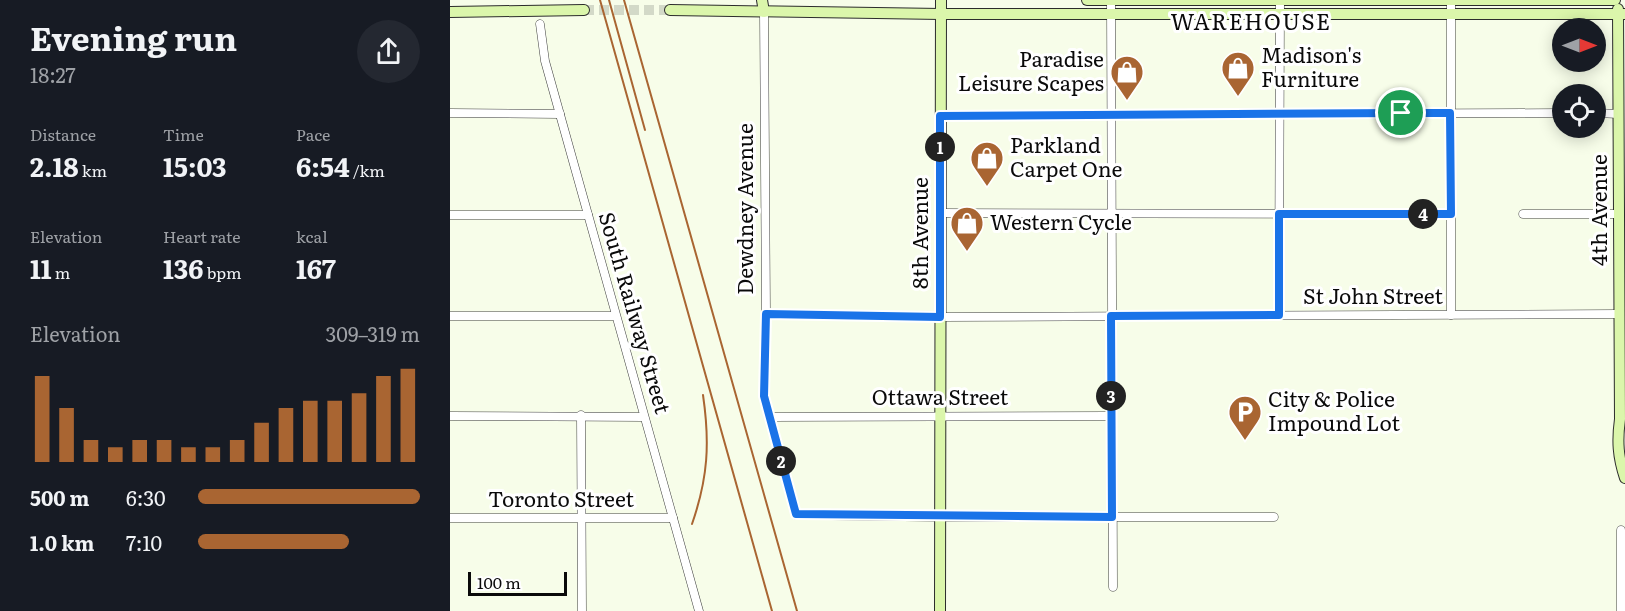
<!DOCTYPE html>
<meta charset="utf-8">
<style>
body{margin:0;font-family:Literata,serif;background:#242831;color:#f1f3f6;height:100vh;display:flex;flex-direction:column;font-size:22px;white-space:nowrap}
*{box-sizing:border-box;margin:0}
p{font-size:20px;color:#9ea1a6}
.icon{flex:none;width:33px;height:33px;fill:none;stroke:currentColor;stroke-width:2;stroke-linecap:round;stroke-linejoin:round}
.map{position:relative;flex:1;overflow:hidden}
.drawer{display:flex;flex-direction:column;background:#171b24;width:450px}
.drawer>*{flex:none}
.needle{width:39px;rotate:90deg}
.buttons{position:absolute;left:1102px;top:18px;display:grid;gap:12px}
.buttons a{display:grid;place-items:center;width:54px;height:54px;border-radius:50%;background:#171b24;box-shadow:0 3px 15px #0003;font-size:30px}
.scale{position:absolute;left:18px;bottom:15px;width:99px;box-sizing:border-box;padding-left:6px;border:3px solid #0a0a0a;border-top:0;font-size:16px;line-height:21px;white-space:nowrap;color:#0a0a0a;-webkit-text-stroke:4px #fff;paint-order:stroke}
.pin{position:absolute;display:grid;place-items:center;width:51px;height:51px;color:#fff;margin:-26px;border:3px solid #fff;border-radius:50%;box-shadow:0 2px 6px #0007}
.km{position:absolute;width:30px;height:30px;margin:-15px;border-radius:50%;background:#222;color:#fff;font-size:16px;line-height:30px;text-align:center}
.round{display:grid;place-items:center;flex:none;width:63px;height:63px;border-radius:32px;background:#242831}
.head{display:flex;align-items:center;justify-content:space-between;height:102px;padding:0 30px}
h1{font-size:33px;font-weight:700;line-height:45px}
.figures{display:grid;grid-template-columns:repeat(3,1fr);gap:9px;height:102px;padding:6px 30px}
.figures div{display:grid;align-content:center}
.figures b{font-size:26px;font-weight:700}
.figures small{font-size:16px;font-weight:400}
.figures p{font-size:16px}
.chart{height:168px;padding:12px 30px}
.chart p{display:flex;justify-content:space-between}
.chart svg{width:100%;height:108px;margin-top:6px;stroke:#a96532;stroke-width:6}
ul{padding:0 30px;list-style:none;font-size:20px}
li{display:grid;grid-template-columns:96px 72px 1fr;align-items:center;height:45px}
li i{height:15px;border-radius:8px;background:#a96532}
main{display:flex;flex:1;min-height:0}
.map>svg:first-child{display:block}
</style>
<main>
<section class="drawer">
<div class="head"><div><h1>Evening run</h1><p>18:27</p></div><a class="round"><svg class="icon" aria-label="share" viewBox="0 0 24 24"><path d="M12 15V3M7 8l5-5 5 5M5 13v7h14v-7"/></svg></a></div>
<div class="figures">
<div><p>Distance</p><b>2.18<small> km</small></b></div>
<div><p>Time</p><b>15:03</b></div>
<div><p>Pace</p><b>6:54<small> /km</small></b></div>
</div>
<div class="figures">
<div><p>Elevation</p><b>11<small> m</small></b></div>
<div><p>Heart rate</p><b>136<small> bpm</small></b></div>
<div><p>kcal</p><b>167</b></div>
</div>
<div class="chart"><p><span>Elevation</span>309–319 m</p>
<svg viewBox="0 0 160 44" preserveAspectRatio="none"><path d="M5 44V9M15 44V22M25 44V35M35 44V38M45 44V35M55 44V35M65 44V38M75 44V38M85 44V35M95 44V28M105 44V22M115 44V19M125 44V19M135 44V16M145 44V9M155 44V6"/></svg>
</div>
<ul>
<li><b>500 m</b>6:30<i style="width:100%"></i></li>
<li><b>1.0 km</b>7:10<i style="width:68%"></i></li>
</ul>
</section>
<div class="map">
<svg width="1175" height="611" viewBox="0 0 1175 611">
<rect width="100%" height="100%" fill="#f7fde9"/>
<g fill="none" stroke-linecap="round" stroke-linejoin="round">
<path stroke="#d3d9c8" stroke-width="10" stroke-dasharray="10 5" stroke-linecap="butt" d="M134 10H220"/>
<defs>
<g id="street">
<path d="M661 0 663 587"/>
<path d="M1001 0V315"/>
<path d="M314 12 316 314 314 396 346 515 490 517H824"/>
<path d="M90 24 95 61 249 611"/>
<path d="M0 113 110 114"/>
<path d="M1146 113 1169 114"/>
<path d="M490 115 1113 113"/>
<path d="M490 213 1001 214"/>
<path d="M1073 214H1169"/>
<path d="M0 215H138"/>
<path d="M316 314 490 317 1169 314"/>
<path d="M829 315 830 0"/>
<path d="M0 316H165"/>
<path d="M131 415 132 611"/>
<path d="M0 416 194 417"/>
<path d="M319 417 661 416"/>
<path d="M0 518H223"/>
<path d="M1171 611V530"/>
</g>
<g id="secondary">
<path d="M312 0 314 12"/>
<path d="M637 0H1165"/>
<path d="M1168 9 1170 419C1167 441 1168 457 1175 478"/>
<path d="M220 10 491 14H1175"/>
<path d="M0 12 134 10"/>
<path d="M490 611 491 0"/>
</g>
</defs>
<use href="#street" stroke="#3d3d3d" stroke-width="9"/>
<use href="#secondary" stroke="#2c2c2c" stroke-width="12"/>
<use href="#street" stroke="#fff" stroke-width="8"/>
<use href="#secondary" stroke="#dbf6ab" stroke-width="10"/>
<g stroke="#a96532" stroke-width="2">
<path d="M150 0 322 611"/>
<path d="M159 0 195 130"/>
<path d="M174 0 347 611"/>
<path d="M242 524C258 478 260 443 253 395"/>
</g>
</g>
<g fill="none" stroke-linecap="round" stroke-linejoin="round">
<defs>
<path id="route" d="M951 113H1000L1001 214H829V315L661 316 662 517 346 514 314 396 316 314 490 317V116Z"/>
</defs>
<use href="#route" stroke="#fff" stroke-width="12"/>
<use href="#route" stroke="#1a73e8" stroke-width="8"/>
</g>
<defs>
<symbol id="shop-pin" viewBox="-11 -11 22 30"><path d="M0 17L-7.5 6A9.5 9.5 0 1 1 7.5 6Z" fill="#a96532" stroke="#fff"/><path d="M-5-2.5h2.3a2.7 3.5 0 0 1 5.4 0H5L5.5 6h-11ZM-1.5-2.5h3a1.5 2.3 0 0 0-3 0Z" fill="#fff"/></symbol>
<symbol id="parking-pin" viewBox="-11 -11 22 30"><path d="M0 17L-7.5 6A9.5 9.5 0 1 1 7.5 6Z" fill="#a96532" stroke="#fff"/><path d="M-3.5-5.5H1a3.5 3.5 0 0 1 0 7H-1V5.5H-3.5ZM-1-3.4V-.6H.8a1.4 1.4 0 0 0 0-2.8Z" fill="#fff"/></symbol>
</defs>
<g fill-rule="evenodd">
<use href="#shop-pin" x="769" y="49" width="38" height="52"/>
<use href="#shop-pin" x="658" y="53" width="38" height="52"/>
<use href="#shop-pin" x="518" y="139" width="38" height="52"/>
<use href="#shop-pin" x="498" y="204" width="38" height="52"/>
<use href="#parking-pin" x="776" y="393" width="38" height="52"/>
</g>
<g text-anchor="middle" stroke-width="6" stroke-linejoin="round" paint-order="stroke">
<g font-size="21" fill="#0a0a0a" stroke="#fff" text-anchor="start">
<text x="811" y="63">Madison's<tspan x="811" dy="24">Furniture</tspan></text>
<text x="654" y="67" text-anchor="end">Paradise<tspan x="654" dy="24">Leisure Scapes</tspan></text>
<text x="560" y="153">Parkland<tspan x="560" dy="24">Carpet One</tspan></text>
<text x="540" y="230">Western Cycle</text>
<text x="818" y="407">City &amp; Police<tspan x="818" dy="24">Impound Lot</tspan></text>
</g>
<g font-size="21" fill="#0a0a0a" stroke="#fff">
<text transform="translate(296 209) rotate(-90)" y="7">Dewdney Avenue</text>
<text transform="translate(1150 210) rotate(-90)" y="7">4th Avenue</text>
<text transform="translate(471 233) rotate(-90)" y="7">8th Avenue</text>
<text x="923" y="304">St John Street</text>
<text transform="translate(184 313) rotate(74)" y="7">South Railway Street</text>
<text x="490" y="405">Ottawa Street</text>
<text x="111" y="507">Toronto Street</text>
</g>
<g font-size="22" letter-spacing="1.5" fill="#0a0a0a" stroke="#fff">
<text x="801" y="30">WAREHOUSE</text>
</g>
</g>
</svg>
<div class="buttons">
<a><svg class="needle" viewBox="-14 -14 28 28"><path d="M0-13l5 13h-10z" fill="#e53935"/><path d="M0 13l5-13h-10z" fill="#9ea1a6"/></svg></a>
<a><svg class="icon" aria-label="locate" viewBox="0 0 24 24"><circle cx="12" cy="12" r="6"/><path d="M12 2v4M12 18v4M2 12h4M18 12h4"/></svg></a>
</div>
<div class="scale">100 m</div>
<div class="pin" style="left:951px;top:113px;background:#1e9e55"><svg class="icon" aria-label="arrive" viewBox="0 0 24 24"><path d="M6 21V4h12l-3 4 3 4H6"/></svg></div>
<b class="km" style="left:490px;top:147px">1</b>
<b class="km" style="left:331px;top:461px">2</b>
<b class="km" style="left:661px;top:396px">3</b>
<b class="km" style="left:973px;top:214px">4</b>
</div>
</main>
